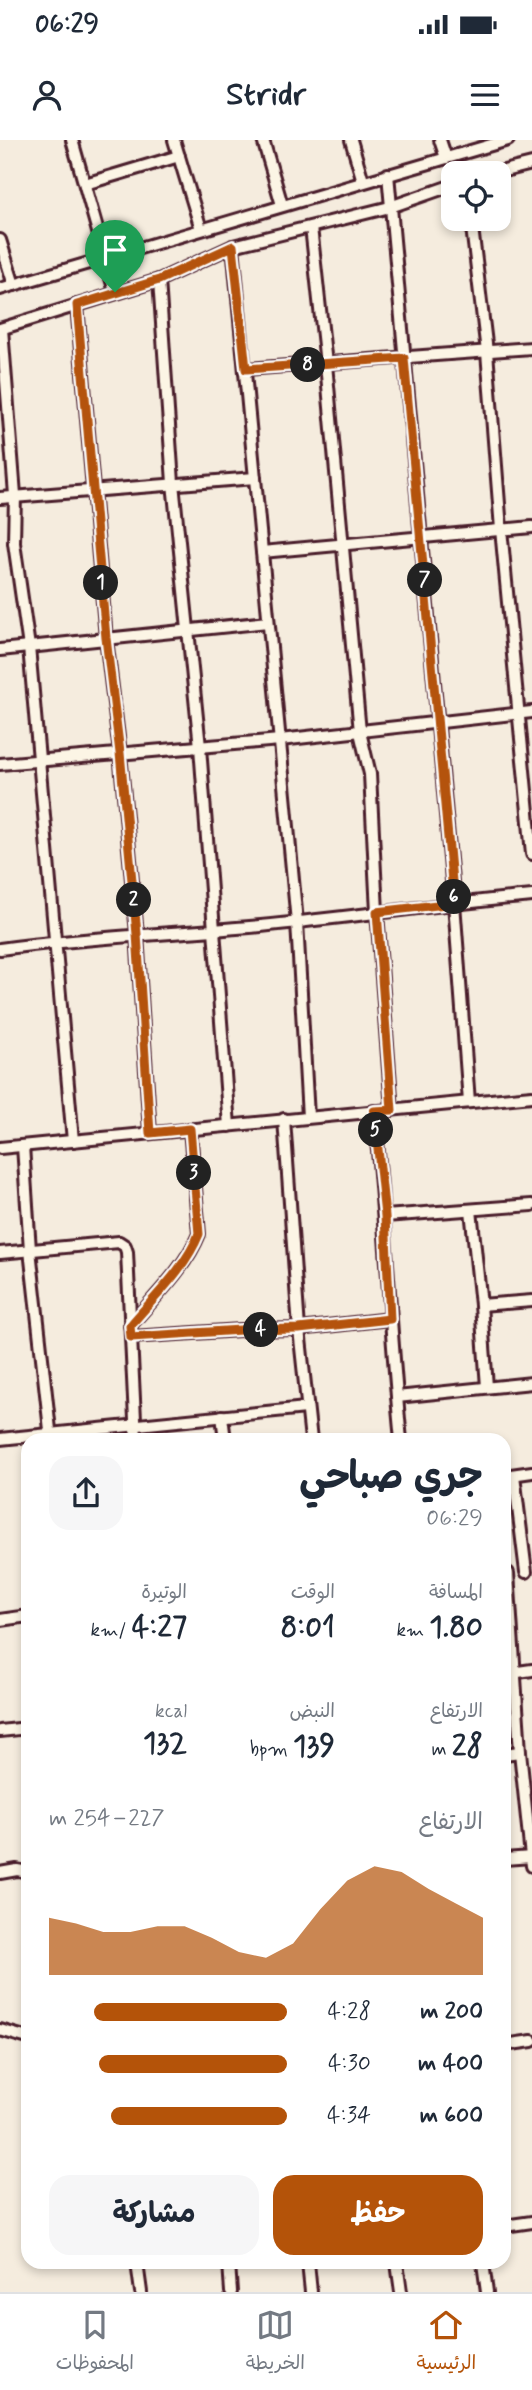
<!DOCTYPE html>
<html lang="ar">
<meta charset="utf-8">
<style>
body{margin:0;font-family:Mynerve,"Playpen Sans Arabic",sans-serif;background:#f6f6f7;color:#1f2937;direction:rtl;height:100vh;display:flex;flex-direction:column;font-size:26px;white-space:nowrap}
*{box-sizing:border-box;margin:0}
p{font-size:23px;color:#747a83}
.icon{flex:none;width:38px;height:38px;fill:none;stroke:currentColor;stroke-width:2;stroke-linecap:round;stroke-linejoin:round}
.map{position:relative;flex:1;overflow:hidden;direction:ltr}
.panel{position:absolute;left:21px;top:1293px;width:490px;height:836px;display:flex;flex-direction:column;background:#fff;border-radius:21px;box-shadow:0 4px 10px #0003;direction:rtl}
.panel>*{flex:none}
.buttons{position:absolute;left:441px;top:21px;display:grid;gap:14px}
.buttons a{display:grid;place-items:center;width:70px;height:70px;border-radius:14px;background:#fff;box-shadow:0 4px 10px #0003;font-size:35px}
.pin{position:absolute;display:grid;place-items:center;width:60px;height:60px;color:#fff;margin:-72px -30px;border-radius:50% 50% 50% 0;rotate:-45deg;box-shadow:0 0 7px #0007}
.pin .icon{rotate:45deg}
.km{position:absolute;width:35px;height:35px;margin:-18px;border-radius:50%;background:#222;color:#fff;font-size:19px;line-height:35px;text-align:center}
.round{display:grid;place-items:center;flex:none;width:74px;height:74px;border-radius:21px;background:#f6f6f7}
.head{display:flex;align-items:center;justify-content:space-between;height:119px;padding:0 28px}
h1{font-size:38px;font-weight:700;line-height:52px}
.stats{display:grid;grid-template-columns:repeat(3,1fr);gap:10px;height:119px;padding:7px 28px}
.stats div{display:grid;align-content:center}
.stats b{font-size:30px;font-weight:700}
.stats small{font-size:19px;font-weight:400}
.stats p{font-size:19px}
.chart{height:196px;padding:14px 28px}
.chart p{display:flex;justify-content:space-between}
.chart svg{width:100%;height:126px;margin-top:7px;fill:#b45309;opacity:.7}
.action{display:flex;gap:14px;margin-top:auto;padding:14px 28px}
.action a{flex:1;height:80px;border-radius:21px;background:#b45309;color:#fff;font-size:28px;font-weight:700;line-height:80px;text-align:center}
.action a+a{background:#f6f6f7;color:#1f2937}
ul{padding:0 28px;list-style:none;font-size:23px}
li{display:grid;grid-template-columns:112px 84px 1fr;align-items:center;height:52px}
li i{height:18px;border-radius:9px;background:#b45309}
.status{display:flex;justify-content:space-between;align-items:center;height:49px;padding:0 35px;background:#fff;direction:ltr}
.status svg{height:19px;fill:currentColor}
header{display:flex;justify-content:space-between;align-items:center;height:91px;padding:0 28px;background:#fff;font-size:32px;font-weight:700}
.menu{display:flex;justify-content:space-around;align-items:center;height:98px;border-top:2px solid #e0e1e3;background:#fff;font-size:19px;color:#747a83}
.menu a{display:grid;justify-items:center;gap:4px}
.menu .active{color:#b45309}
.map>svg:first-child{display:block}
</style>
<div class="status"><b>06:29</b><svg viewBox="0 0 49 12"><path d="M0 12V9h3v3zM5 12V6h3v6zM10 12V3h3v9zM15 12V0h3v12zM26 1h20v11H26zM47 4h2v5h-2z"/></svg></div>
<header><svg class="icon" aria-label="menu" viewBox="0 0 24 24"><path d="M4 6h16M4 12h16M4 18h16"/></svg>Stridr<svg class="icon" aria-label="person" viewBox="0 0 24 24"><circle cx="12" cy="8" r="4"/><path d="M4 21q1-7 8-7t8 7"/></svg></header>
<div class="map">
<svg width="532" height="2152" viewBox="0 0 532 2152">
<rect width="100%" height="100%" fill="#f5ecde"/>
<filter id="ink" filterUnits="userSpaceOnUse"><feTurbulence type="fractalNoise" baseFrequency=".0143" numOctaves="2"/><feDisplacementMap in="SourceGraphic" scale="14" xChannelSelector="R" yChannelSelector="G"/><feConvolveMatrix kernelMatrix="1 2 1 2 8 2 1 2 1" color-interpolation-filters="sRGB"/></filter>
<g filter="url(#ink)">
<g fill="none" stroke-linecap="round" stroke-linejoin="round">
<defs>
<g id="minor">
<path d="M72 0 115 152"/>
<path d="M174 0 201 89"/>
<path d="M263 0 282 65"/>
<path d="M351 0 363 41"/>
<path d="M440 0 446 18"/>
<path d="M496 33 532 24"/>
<path d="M388 34 454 763 469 962"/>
<path d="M85 44 179 16"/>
<path d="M471 79 487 212 501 389 532 714"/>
<path d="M311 87 326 224 360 592 370 634 377 772 392 970"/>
<path d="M0 100 14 145"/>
<path d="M233 106 297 782 308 977"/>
<path d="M159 140 173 343 200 607 229 986"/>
<path d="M0 149 508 0"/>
<path d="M77 165 106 498 120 613 137 794 150 993"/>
<path d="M0 189 159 140 233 106 390 67 453 45"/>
<path d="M2 189 15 355 14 403 29 507 73 1001"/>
<path d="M246 229 532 208"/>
<path d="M0 358 255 338"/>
<path d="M262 412 532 387"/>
<path d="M0 510 268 482"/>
<path d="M0 624 280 600 532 572"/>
<path d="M0 809C87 797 174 794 261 786 351 777 441 764 532 756"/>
<path d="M374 971C386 1081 390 1191 401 1300"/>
<path d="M284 979 299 1189 311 1300"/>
<path d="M23 1006 30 1110 51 1299"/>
<path d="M0 1008 532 956"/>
<path d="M471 1070 481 1165 487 1247"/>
<path d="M385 1076 532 1065"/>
<path d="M0 1113 119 1102 125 1106 127 1112 131 1197 241 1190 299 1189 390 1179"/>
<path d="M481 1165 532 1161"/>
<path d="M130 1186C154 1157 185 1129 199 1094L190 989"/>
<path d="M131 1197 136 1300"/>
<path d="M397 1257 532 1243"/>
<path d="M222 1276 225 1300"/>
<path d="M0 1299 306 1268"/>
<path d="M514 1335 526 1432"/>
<path d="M504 1336 532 1332"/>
<path d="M508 1433 520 1612 532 1726"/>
<path d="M0 1480 28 1476"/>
<path d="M504 1534 532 1530"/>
<path d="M0 1591 28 1588"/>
<path d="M504 1614 520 1612"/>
<path d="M504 1719 532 1717"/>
<path d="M0 1733 17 1730 28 1732"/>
<path d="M0 1890 28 1898"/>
<path d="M504 1905 532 1901"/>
<path d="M504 2086 532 2082"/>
<path d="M137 2123 141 2152"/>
<path d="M229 2123 231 2152"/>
<path d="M308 2123 311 2152"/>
<path d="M397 2123 401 2152"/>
<path d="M483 2123 487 2152"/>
</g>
</defs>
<use href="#minor" stroke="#4a1f2b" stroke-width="16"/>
<use href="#minor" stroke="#fcf5e5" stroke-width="10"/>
</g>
</g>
<g fill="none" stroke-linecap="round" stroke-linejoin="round" filter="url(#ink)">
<defs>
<path id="route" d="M233 106 246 229 404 218 454 763 377 772 392 970 374 971 385 1076 390 1179 299 1189 241 1190 131 1197 130 1186C154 1157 185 1129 199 1094L190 989 150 993 137 794 120 613 106 498 77 165 159 140Z"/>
</defs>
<use href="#route" stroke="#fff" stroke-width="14"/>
<use href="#route" stroke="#b45309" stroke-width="9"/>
</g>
</svg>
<div class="buttons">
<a><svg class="icon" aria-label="locate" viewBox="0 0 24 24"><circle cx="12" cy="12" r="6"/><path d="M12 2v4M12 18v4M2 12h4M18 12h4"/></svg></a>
</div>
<div class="pin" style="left:115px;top:152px;background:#1e9e55"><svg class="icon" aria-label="arrive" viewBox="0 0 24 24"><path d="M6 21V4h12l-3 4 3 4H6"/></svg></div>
<b class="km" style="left:101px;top:443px">1</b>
<b class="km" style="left:134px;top:760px">2</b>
<b class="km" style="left:194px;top:1033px">3</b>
<b class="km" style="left:261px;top:1190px">4</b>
<b class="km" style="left:376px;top:990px">5</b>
<b class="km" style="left:454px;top:757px">6</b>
<b class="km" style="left:425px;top:440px">7</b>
<b class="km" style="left:308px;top:225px">8</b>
<section class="panel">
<div class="head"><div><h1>جري صباحي</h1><p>06:29</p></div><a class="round"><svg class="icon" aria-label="share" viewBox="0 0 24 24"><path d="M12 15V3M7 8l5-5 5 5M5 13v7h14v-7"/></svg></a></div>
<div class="stats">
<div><p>المسافة</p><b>1.80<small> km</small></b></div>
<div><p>الوقت</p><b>8:01</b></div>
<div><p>الوتيرة</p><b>4:27<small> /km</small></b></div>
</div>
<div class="stats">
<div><p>الارتفاع</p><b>28<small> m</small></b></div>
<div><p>النبض</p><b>139<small> bpm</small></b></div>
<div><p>kcal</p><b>132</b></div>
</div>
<div class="chart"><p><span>الارتفاع</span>227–254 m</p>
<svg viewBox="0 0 160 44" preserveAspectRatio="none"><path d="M0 44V24L10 26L20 29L30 29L40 27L50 27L60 31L70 36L80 38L90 33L100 21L110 11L120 6L130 8L140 14L150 19L160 24V44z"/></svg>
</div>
<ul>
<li><b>200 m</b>4:28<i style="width:81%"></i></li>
<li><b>400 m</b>4:30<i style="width:79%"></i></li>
<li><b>600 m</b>4:34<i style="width:74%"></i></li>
</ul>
<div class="action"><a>حفظ</a><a>مشاركة</a></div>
</section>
</div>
<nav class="menu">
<a class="active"><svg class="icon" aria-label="home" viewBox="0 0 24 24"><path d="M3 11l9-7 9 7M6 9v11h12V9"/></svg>الرئيسية</a>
<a><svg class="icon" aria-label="map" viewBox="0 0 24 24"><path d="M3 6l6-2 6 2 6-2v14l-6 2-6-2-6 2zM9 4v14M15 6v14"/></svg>الخريطة</a>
<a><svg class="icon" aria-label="saved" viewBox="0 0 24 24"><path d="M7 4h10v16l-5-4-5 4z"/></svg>المحفوظات</a>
</nav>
